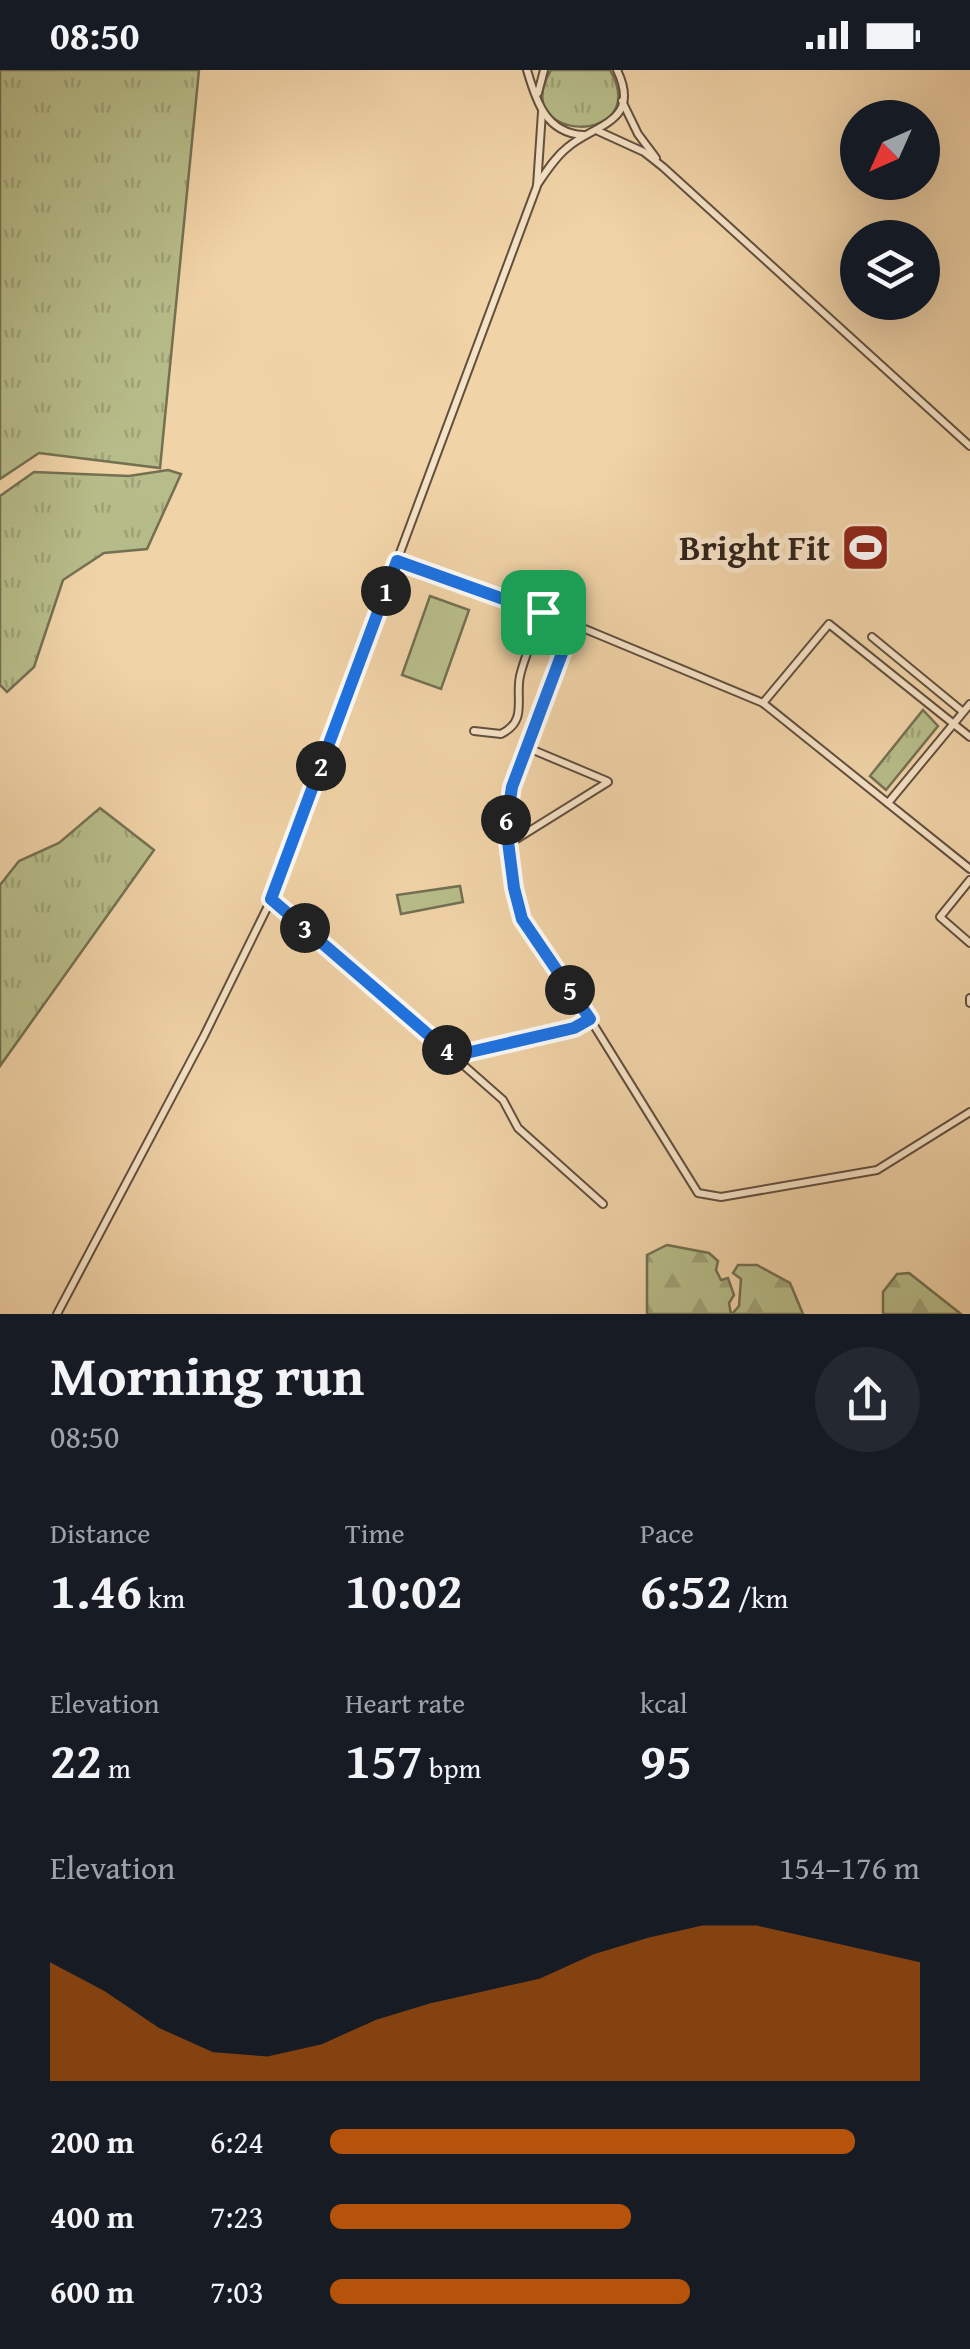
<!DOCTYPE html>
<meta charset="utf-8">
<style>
body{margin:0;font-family:"Gentium Book Plus",serif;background:#242831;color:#f1f3f6;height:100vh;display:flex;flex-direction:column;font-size:38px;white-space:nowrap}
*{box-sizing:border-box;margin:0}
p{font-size:32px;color:#9ea1a6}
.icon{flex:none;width:55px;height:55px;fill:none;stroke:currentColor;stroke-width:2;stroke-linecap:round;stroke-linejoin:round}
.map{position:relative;height:1244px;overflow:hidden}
.panel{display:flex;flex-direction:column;background:#171b24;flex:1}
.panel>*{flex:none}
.needle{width:65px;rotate:225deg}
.fabs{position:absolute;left:840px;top:30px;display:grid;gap:20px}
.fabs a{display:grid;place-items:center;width:100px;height:100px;border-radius:50%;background:#171b24;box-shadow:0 10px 40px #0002;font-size:50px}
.pin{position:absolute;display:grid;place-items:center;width:85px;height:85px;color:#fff;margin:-42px;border-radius:20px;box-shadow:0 5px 15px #0006}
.km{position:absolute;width:50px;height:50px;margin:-25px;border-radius:50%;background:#222;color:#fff;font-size:28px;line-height:50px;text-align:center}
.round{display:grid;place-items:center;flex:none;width:105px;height:105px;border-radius:52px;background:#242831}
.summary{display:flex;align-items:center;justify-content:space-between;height:170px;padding:0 50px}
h1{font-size:55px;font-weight:700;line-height:75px}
.figures{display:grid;grid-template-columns:repeat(3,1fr);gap:15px;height:170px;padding:10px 50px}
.figures div{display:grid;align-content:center}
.figures b{font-size:50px;font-weight:700}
.figures small{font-size:28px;font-weight:400}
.figures p{font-size:28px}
.chart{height:280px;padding:20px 50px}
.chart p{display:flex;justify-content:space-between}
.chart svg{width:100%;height:180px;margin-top:10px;fill:#b45309;opacity:.7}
ul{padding:0 50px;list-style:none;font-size:32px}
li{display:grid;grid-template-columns:160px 120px 1fr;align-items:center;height:75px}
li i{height:25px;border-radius:12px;background:#b45309}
.status{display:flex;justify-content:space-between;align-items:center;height:70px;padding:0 50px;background:#171b24;direction:ltr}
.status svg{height:28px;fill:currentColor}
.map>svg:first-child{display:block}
</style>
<div class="status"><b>08:50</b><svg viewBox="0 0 49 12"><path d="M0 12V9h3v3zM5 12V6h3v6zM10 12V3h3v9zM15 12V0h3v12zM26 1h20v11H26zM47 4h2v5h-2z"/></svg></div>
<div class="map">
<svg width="970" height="1244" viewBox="0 0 970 1244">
<defs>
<pattern id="grass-tufts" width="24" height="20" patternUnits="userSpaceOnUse" patternTransform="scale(2.5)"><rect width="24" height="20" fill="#b7bd8a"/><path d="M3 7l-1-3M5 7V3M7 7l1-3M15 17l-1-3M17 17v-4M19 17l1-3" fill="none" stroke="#9ea276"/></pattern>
<pattern id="forest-firs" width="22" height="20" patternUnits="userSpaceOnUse" patternTransform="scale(2.5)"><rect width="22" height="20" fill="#b7bd8a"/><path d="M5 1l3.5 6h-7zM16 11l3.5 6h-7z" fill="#9ea276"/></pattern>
</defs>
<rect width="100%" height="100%" fill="#f1d3a8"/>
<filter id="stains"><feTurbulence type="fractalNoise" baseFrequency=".002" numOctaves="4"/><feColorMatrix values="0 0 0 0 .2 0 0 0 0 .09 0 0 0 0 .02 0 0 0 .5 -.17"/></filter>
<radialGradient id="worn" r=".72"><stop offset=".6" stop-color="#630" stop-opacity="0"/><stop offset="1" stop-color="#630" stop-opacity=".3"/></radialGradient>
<g fill="url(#grass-tufts)" stroke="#747052" stroke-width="2.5">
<path d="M0 0H199L160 398 39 383 0 409Z"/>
<path d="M551 0H610C654 77 506 74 551 0Z"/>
<path d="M168 400 181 404 147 479 104 483 63 510 34 597 7 622 0 615V426L34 402 129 406Z"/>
<path d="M923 640 938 656 886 720 870 706Z"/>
<path d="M100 738 154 780 0 996V815L19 791 59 773Z"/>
</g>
<g fill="url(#forest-firs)" stroke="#747052" stroke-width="2.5">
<path d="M667 1175 709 1183 718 1191 716 1200 721 1210 728 1208 734 1225 729 1233 731 1244H647V1185Z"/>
<path d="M738 1195H757L790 1213 803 1244H732L739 1236 741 1209 733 1203Z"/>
<path d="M909 1203 961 1244H883V1222L897 1204Z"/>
</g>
<g fill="#b7bd8a" stroke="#747052" stroke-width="2.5">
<path d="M430 526 469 540 441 619 402 605Z"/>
<path d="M460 816 463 832 401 844 397 825Z"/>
</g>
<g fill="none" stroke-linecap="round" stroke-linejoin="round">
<defs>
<g id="minor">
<path d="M527 0C536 31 546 63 583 65"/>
<path d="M538 23 544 0"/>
<path d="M622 31 638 64 656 88"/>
<path d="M598 61 644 82 663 97 970 376"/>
<path d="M537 115C546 102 555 87 568 77 595 54 642 52 617 0"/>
<path d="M397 491 573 554"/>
<path d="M872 567 962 641"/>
<path d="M763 633 829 554 970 667"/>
<path d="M474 661 501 664C528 651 515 629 520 606 525 585 535 563 543 543"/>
<path d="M526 677 607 711"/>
<path d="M888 733 970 634"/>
<path d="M507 775 608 712"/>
<path d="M970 799 763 633 573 554 512 717 506 741 507 775 522 849 590 949 698 1123 721 1127 877 1100 970 1042"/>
<path d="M970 810 940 847 970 873"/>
<path d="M271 829 453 986 574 958 590 949"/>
<path d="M970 928V933"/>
<path d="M453 986 503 1030 518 1058 603 1134"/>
<path d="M57 1244 204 966 268 836 537 116 542 42"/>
</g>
</defs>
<use href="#minor" stroke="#61503e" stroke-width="10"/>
<use href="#minor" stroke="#f6e2c6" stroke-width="6"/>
</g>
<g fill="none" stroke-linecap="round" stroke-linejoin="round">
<defs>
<path id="route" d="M397 491 573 554 512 717 506 756 514 818 522 849 590 949 574 958 453 986 271 829Z"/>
</defs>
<use href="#route" stroke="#fff" stroke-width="20"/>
<use href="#route" stroke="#1a73e8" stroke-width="12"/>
</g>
<defs>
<symbol id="stadium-square" viewBox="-11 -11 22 22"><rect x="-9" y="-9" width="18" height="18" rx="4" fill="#8f2418" stroke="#f6e2c6"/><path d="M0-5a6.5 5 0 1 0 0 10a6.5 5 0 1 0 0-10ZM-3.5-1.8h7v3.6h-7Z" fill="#fff"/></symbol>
</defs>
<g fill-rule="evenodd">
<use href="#stadium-square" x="838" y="450" width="55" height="55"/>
</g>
<g text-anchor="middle" stroke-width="10" stroke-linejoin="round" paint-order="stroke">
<g font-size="35" font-weight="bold" fill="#31241b" stroke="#f6e2c6" text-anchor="end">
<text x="830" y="490">Bright Fit</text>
</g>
</g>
<rect width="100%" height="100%" filter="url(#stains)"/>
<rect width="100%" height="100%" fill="url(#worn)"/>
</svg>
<div class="fabs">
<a><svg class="needle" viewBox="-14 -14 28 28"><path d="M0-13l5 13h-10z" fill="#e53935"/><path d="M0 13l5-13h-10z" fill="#9ea1a6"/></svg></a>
<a><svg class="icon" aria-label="layers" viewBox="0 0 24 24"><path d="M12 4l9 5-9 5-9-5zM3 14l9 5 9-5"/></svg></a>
</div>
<div class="pin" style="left:543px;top:542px;background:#1e9e55"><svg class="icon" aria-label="arrive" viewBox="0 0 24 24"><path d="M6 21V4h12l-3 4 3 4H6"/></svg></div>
<b class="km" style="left:386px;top:521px">1</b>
<b class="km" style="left:321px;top:696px">2</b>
<b class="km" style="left:305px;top:858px">3</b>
<b class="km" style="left:447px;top:980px">4</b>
<b class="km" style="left:570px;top:920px">5</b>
<b class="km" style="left:506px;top:750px">6</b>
</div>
<section class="panel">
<div class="summary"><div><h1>Morning run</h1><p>08:50</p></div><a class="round"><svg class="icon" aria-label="share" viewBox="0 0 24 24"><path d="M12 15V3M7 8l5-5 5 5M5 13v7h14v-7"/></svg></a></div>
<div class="figures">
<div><p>Distance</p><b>1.46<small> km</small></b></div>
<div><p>Time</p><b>10:02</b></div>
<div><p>Pace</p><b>6:52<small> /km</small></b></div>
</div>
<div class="figures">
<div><p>Elevation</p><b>22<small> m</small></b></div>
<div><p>Heart rate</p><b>157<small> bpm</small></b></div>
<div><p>kcal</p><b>95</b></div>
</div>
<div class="chart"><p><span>Elevation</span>154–176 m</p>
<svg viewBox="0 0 160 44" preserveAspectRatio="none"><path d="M0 44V15L10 22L20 31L30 37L40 38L50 35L60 29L70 25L80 22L90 19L100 13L110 9L120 6L130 6L140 9L150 12L160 15V44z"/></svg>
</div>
<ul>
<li><b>200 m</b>6:24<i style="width:89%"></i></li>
<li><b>400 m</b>7:23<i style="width:51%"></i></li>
<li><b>600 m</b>7:03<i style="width:61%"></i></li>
</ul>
</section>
